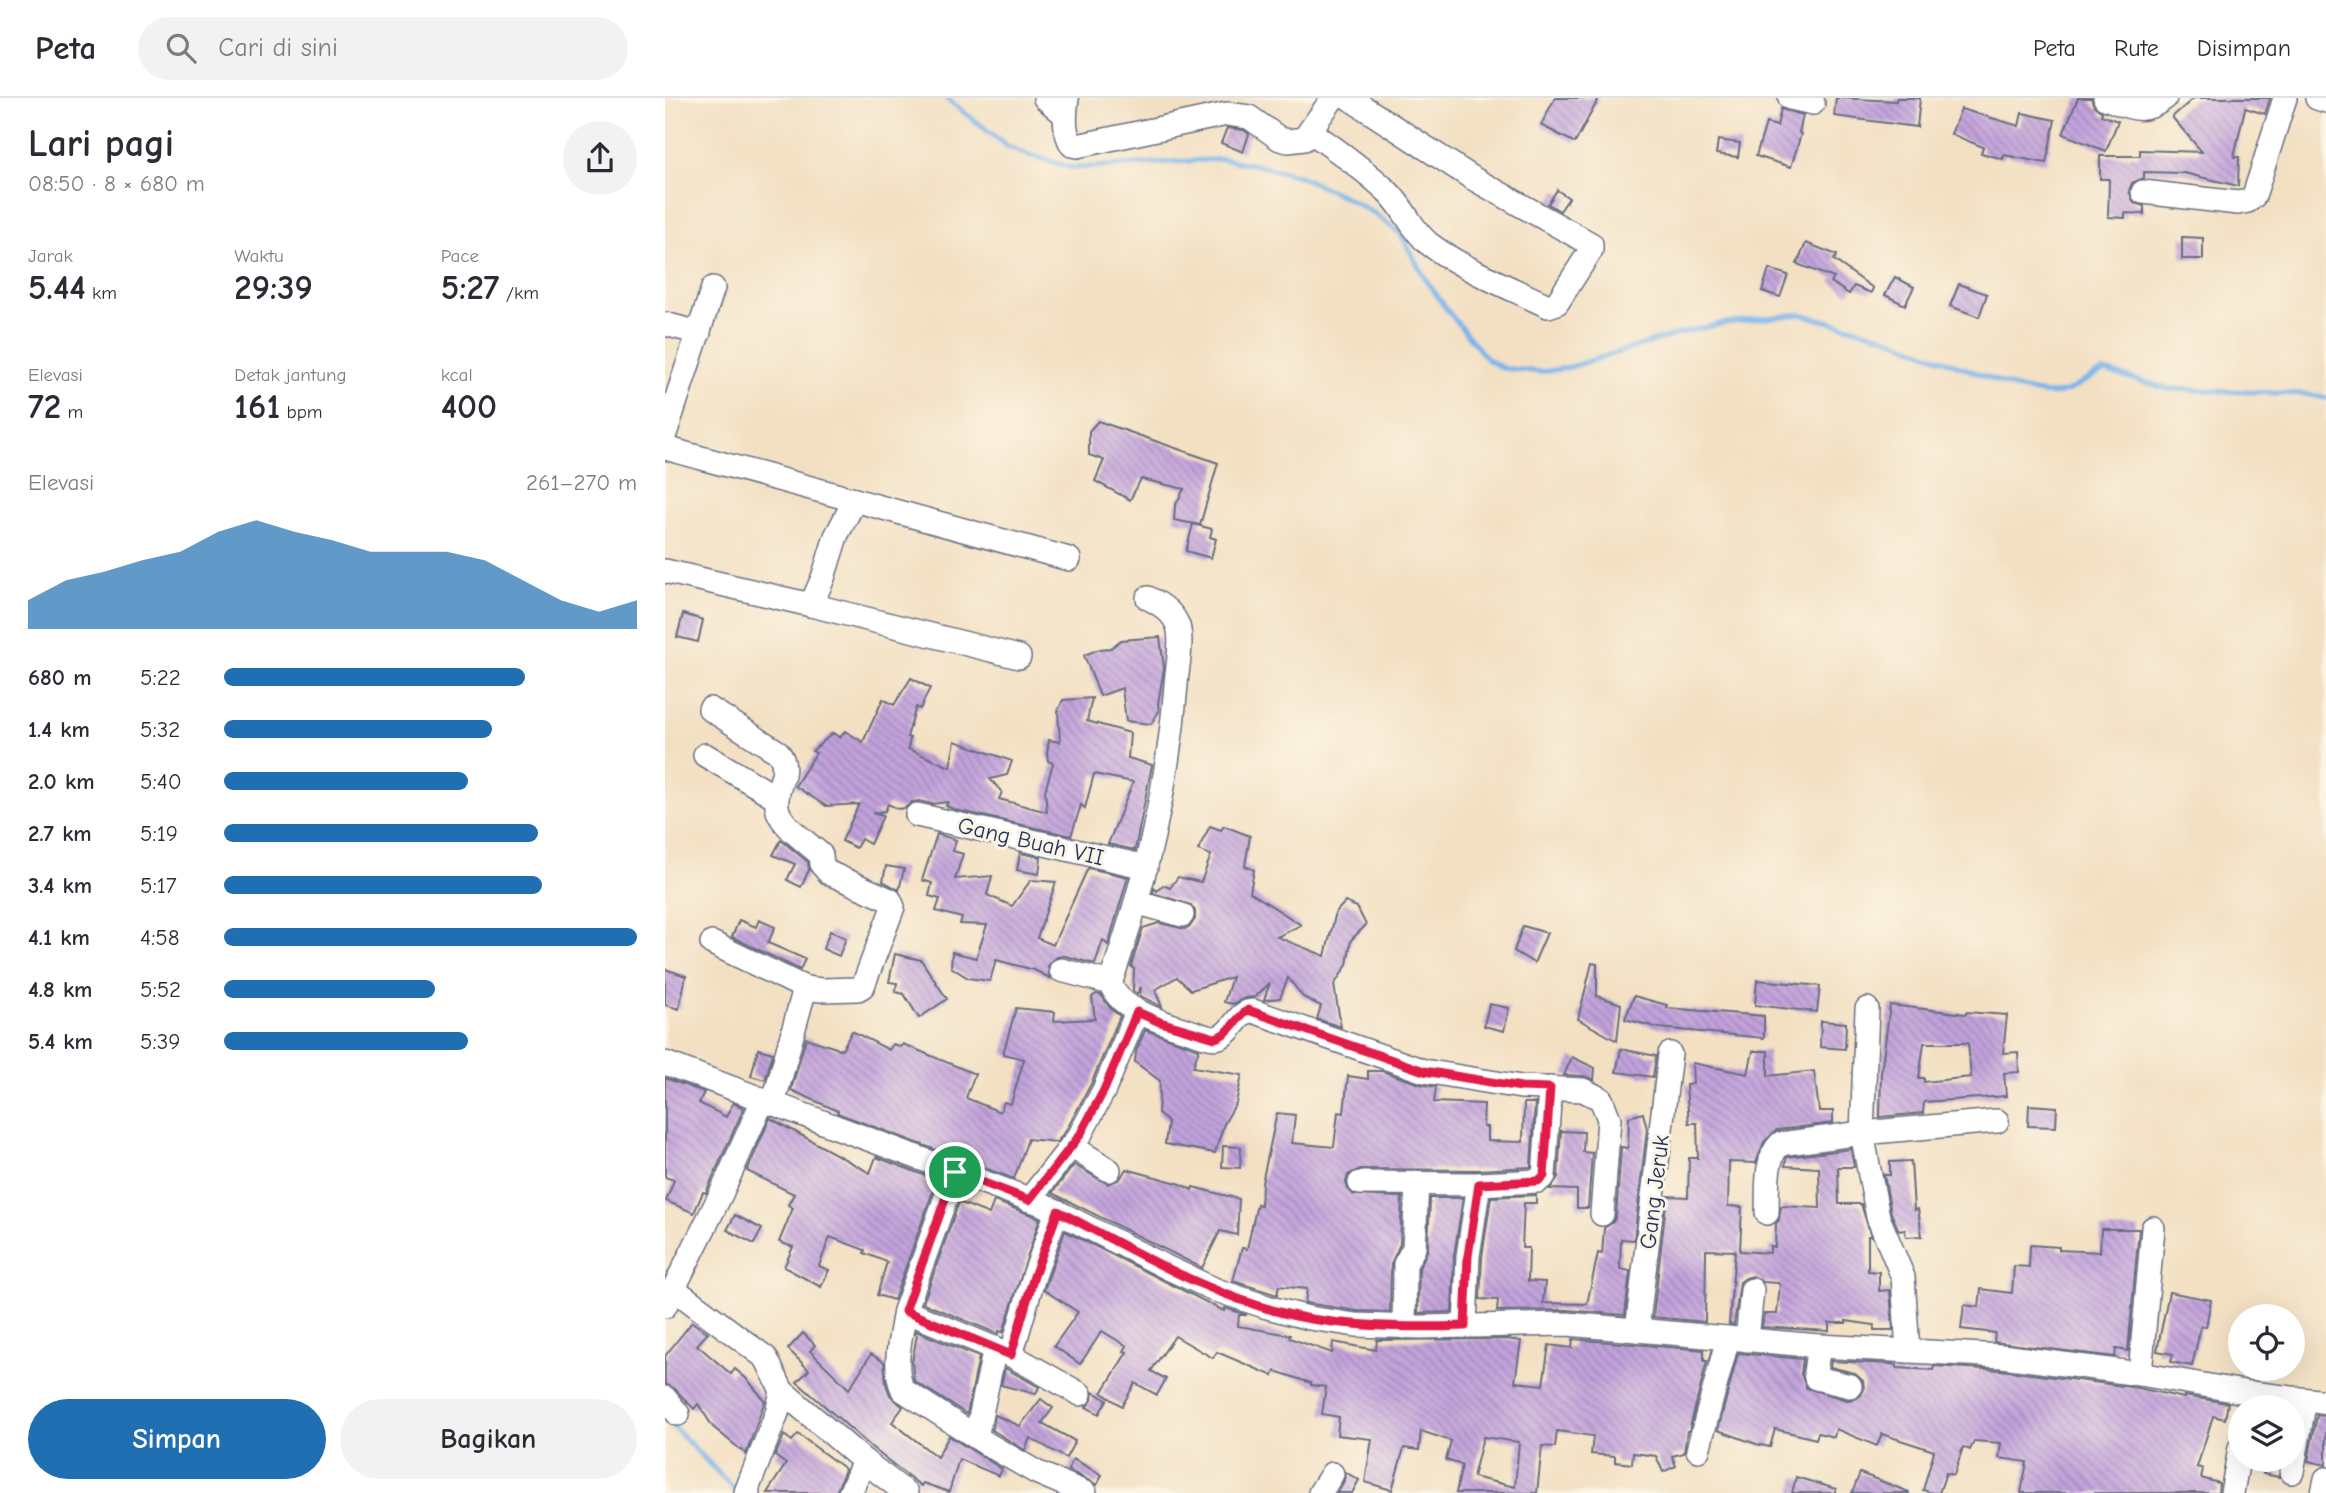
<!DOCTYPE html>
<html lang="id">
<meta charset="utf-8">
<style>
body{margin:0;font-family:"Comic Neue",sans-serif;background:#f2f2f3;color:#2b2b33;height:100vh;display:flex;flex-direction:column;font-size:26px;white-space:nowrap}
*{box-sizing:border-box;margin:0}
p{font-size:23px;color:#7c7c81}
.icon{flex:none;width:38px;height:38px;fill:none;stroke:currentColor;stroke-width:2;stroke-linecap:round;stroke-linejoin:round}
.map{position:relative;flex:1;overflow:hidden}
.drawer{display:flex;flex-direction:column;background:#fff;width:665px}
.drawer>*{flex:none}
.controls{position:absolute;left:1563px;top:1206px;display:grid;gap:14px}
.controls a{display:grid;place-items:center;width:77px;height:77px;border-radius:50%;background:#fff;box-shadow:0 7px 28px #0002;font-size:35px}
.pin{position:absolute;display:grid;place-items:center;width:60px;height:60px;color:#fff;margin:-30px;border:4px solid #fff;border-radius:50%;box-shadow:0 2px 7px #0007}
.round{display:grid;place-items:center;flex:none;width:74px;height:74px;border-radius:37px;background:#f2f2f3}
.head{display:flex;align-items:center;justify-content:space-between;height:119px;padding:0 28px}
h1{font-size:38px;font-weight:800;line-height:52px}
.stats{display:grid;grid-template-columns:repeat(3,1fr);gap:10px;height:119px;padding:7px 28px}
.stats div{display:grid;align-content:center}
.stats b{font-size:35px;font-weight:800}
.stats small{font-size:19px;font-weight:400}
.stats p{font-size:19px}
.chart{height:196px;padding:14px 28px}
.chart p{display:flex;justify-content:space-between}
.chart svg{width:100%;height:126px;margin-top:7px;fill:#1f6fb2;opacity:.7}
.cta{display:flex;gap:14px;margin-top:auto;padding:14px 28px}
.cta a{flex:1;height:80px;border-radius:42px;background:#1f6fb2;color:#fff;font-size:28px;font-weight:800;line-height:80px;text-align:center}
.cta a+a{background:#f2f2f3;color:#2b2b33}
ul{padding:0 28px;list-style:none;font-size:23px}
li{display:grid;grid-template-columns:112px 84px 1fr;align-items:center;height:52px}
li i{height:18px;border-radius:9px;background:#1f6fb2}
header{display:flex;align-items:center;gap:42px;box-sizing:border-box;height:98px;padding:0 35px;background:#fff;border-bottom:2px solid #e1e1e2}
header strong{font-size:33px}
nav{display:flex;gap:38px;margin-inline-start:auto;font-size:24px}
.search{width:490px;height:63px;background:#f2f2f3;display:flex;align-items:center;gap:18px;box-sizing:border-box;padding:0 24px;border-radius:38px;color:#7c7c81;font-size:26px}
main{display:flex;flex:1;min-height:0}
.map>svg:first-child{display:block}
</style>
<header>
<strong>Peta</strong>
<div class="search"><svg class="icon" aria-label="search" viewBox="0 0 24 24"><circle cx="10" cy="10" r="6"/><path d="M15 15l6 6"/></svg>Cari di sini</div>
<nav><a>Peta</a><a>Rute</a><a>Disimpan</a></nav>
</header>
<main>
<section class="drawer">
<div class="head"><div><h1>Lari pagi</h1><p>08:50 · 8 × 680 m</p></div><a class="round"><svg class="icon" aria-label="share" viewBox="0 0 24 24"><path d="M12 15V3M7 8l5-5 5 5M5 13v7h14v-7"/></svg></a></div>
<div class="stats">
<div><p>Jarak</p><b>5.44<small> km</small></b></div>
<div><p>Waktu</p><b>29:39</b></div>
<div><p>Pace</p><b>5:27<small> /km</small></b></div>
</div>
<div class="stats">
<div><p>Elevasi</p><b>72<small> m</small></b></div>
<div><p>Detak jantung</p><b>161<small> bpm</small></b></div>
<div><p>kcal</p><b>400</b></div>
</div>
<div class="chart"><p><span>Elevasi</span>261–270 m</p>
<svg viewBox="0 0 160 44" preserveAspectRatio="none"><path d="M0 44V34L10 27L20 24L30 20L40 17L50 10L60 6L70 10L80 13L90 17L100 17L110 17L120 20L130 27L140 34L150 38L160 34V44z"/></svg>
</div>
<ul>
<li><b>680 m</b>5:22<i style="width:73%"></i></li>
<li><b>1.4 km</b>5:32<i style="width:65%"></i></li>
<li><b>2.0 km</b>5:40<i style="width:59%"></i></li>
<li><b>2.7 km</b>5:19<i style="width:76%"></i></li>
<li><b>3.4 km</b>5:17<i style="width:77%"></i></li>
<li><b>4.1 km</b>4:58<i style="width:100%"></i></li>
<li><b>4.8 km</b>5:52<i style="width:51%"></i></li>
<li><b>5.4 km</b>5:39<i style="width:59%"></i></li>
</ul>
<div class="cta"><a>Simpan</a><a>Bagikan</a></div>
</section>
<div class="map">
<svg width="1661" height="1395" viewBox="0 0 1661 1395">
<defs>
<pattern id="building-back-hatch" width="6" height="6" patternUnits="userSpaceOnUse" patternTransform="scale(1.75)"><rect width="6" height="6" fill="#c2a2db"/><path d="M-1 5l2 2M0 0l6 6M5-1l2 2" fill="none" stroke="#9d84b5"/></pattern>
</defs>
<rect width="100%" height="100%" fill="#fcf5e5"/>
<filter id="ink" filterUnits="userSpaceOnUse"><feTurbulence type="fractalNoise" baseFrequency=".0143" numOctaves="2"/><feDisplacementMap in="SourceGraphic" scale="14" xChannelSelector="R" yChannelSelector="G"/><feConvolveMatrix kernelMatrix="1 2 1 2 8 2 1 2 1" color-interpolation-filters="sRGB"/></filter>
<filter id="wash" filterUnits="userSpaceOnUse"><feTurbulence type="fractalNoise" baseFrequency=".00686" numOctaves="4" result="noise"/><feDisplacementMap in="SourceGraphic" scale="28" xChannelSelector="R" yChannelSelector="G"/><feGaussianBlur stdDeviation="1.57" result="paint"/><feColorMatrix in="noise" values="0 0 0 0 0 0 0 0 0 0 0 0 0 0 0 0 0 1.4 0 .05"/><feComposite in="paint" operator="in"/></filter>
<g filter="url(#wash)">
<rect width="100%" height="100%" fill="#f3e0c3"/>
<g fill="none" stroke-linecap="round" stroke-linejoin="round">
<g stroke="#78b4ea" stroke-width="5">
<path d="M281 0 342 48 364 57 408 70 557 61 592 67 634 78 676 97 707 114 735 135 761 182 782 212 822 261 837 270 876 274 902 270 1019 234 1061 225 1135 216 1218 238 1350 290C1365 293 1386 299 1400 294 1414 289 1425 277 1440 273L1504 291 1639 296 1661 300"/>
<path d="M0 1320 73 1395"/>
</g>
</g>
<g id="blocks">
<g fill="url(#building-back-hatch)" fill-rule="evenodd">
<path d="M890 0H934L910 45 876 27Z"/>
<path d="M1171 0 1231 3 1232 0H1255L1252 29 1169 18Z"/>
<path d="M1413 0H1426L1429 8 1437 14 1436 17 1453 23 1441 53 1398 36Z"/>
<path d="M1529 0H1605L1600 16 1580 10 1569 59H1574L1573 88 1519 75 1479 74V80L1467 85 1464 93 1469 105 1479 108V116L1460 115V120L1443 119 1444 81H1435V58H1475V52L1537 54 1507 19Z"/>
<path d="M1116 11 1138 17 1134 35 1136 36 1126 69 1091 58 1101 25 1112 28Z"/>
<path d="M1296 11 1354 28 1357 15 1390 22 1381 65 1339 57 1338 61 1316 55 1318 49 1286 36Z"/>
<path d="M562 30 579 32 584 36 578 54 556 45Z"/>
<path d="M1053 42 1075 45 1073 59 1051 56Z"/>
<path d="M892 92 904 100 895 113 883 106Z"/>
<path d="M1517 139 1538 140V161H1517Z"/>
<path d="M1141 145 1172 157 1169 162 1208 190 1206 195 1189 188 1184 196 1166 184 1169 180 1132 166Z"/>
<path d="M1104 171 1123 177 1115 199 1097 193Z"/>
<path d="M1230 179 1249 189 1240 207 1220 197Z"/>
<path d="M1294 186 1322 196 1314 219 1285 208Z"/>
<path d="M433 323 553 365 535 427 509 422 510 408 519 391 476 381 465 402 430 383 439 362 424 357V333Z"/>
<path d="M528 426 547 431 545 439 551 441 546 460 521 453Z"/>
<path d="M18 516 38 522 33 544 12 539Z"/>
<path d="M495 539 499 570 493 606 494 613 486 626 461 623 457 590 435 598 419 557 435 551 446 550 456 542Z"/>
<path d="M246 580 265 590 255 611 251 609 242 639 245 640 243 651 285 669 290 643 347 663 342 677 325 681 337 694 334 701 382 714 380 693 388 665 383 663 382 655 384 642 395 644 393 613 398 602 427 600 422 623 465 635 463 660 487 667 470 752 443 746 468 684 429 676 420 710 416 707 406 738 291 712 281 708 283 704 267 706 254 703 247 704 240 710 233 711 223 706 220 713 207 715 218 718 205 746 196 741 191 750 177 743 194 706 161 708 130 688 151 655 147 653 168 635 175 640 180 633 198 644 218 601 229 607Z"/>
<path d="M545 728 556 732 559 728 585 738 580 768 589 772 585 794 636 827 612 839 660 858 671 814 680 804 692 809 701 827 686 842 682 867 669 887 676 929 652 921 656 908 638 899 623 880 615 900 599 902 605 885 590 899 580 900 568 906 559 904 567 879 526 892 512 879 490 892 497 909 475 898 476 889 472 896 468 893 469 871 466 868 478 830 494 825 520 831 526 827 530 821V813L526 807 488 795 489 790 492 793 498 787 505 790 513 779 536 784 546 757 533 752Z"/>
<path d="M272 736 291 742 288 753 298 756 290 781 327 778 322 797 347 808 366 782 391 784 372 840 388 847 423 770 463 779 443 847 438 842 430 866 400 858 392 859 383 868 385 880 369 872 331 862 325 883 303 880 286 869 287 854 311 860 322 827 295 826 297 820 271 813 275 801 264 798 267 785 257 782Z"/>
<path d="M116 742 143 764 144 772 136 789 122 782 130 766 108 757Z"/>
<path d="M355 755 376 759 374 776 352 772Z"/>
<path d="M221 768 239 771 234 792 218 783Z"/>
<path d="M74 822 91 829 94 822 110 829 103 845 140 861 135 872 67 839Z"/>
<path d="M858 828 882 835 869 865 849 853Z"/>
<path d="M165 833 181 840 174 858 158 851Z"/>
<path d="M230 856 256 862 282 901 254 920 239 896 230 894 232 885 224 884Z"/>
<path d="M927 865 932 866V898L956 906 952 943 913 921Z"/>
<path d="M0 871 21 878 14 911 0 907Z"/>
<path d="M1092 882 1155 888 1152 914 1090 907Z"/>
<path d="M431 896 436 897 446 911 455 918 426 986 403 1029 392 1044 363 1041 349 1081 172 1015 173 1013 126 992 141 940 177 952 187 933 224 952 228 946 236 949 238 946 310 976 301 1000 335 1014 339 1004 346 1006 359 961 338 956 351 910 390 914 389 923 430 921 427 899Z"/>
<path d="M969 898 1002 907V910L1099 918V940L994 930 960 921Z"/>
<path d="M824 906 844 910 839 933 819 928Z"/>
<path d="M1225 907 1301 916V914L1342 917 1338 955 1353 954 1354 974 1339 975 1341 998 1259 1004 1258 1015 1215 1019 1216 976ZM1259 945H1303L1306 979 1259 984V980H1254Z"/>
<path d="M1156 923 1181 925 1180 951 1155 949Z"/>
<path d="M480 932 534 951 528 969 577 977 571 1005 559 1026 550 1055 500 1046 503 1024 493 1015 495 983 470 964 471 953Z"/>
<path d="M93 951 108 955 100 982 86 978Z"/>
<path d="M956 951 991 958 988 979 951 974Z"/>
<path d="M1088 953H1103V978L1149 973 1154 1013H1168V1025L1112 1032 1099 1044 1091 1065 1064 1064 1063 1108 1077 1109 1075 1153 1105 1155V1148L1110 1149 1111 1125 1114 1122 1116 1108 1155 1110 1154 1070 1120 1068 1122 1059 1186 1051 1189 1069H1173L1174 1106H1196L1206 1138H1203V1173L1214 1174V1193L1225 1192 1228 1232H1209V1227L1181 1223V1225H1164V1233L1097 1229 1099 1216H1112L1115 1187 1113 1185 1098 1184 1088 1178 1081 1180 1075 1184 1069 1227 1064 1226 1070 1153 1041 1152 1040 1224 988 1219 1002 1098 1023 1099 1024 1060H1033L1032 1025H1024L1021 987 1028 986 1027 965 1083 976Z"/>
<path d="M907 959 930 970 929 982 919 978 899 977Z"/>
<path d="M703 973H717L755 986 771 989 769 1004 819 1006 818 1029H822V1043L858 1044 859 1005H870L866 1069 814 1072 695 1071 683 1077 681 1084 683 1091 689 1097 737 1099 735 1146 726 1166 725 1214 692 1213 647 1206 640 1205 642 1191 614 1188 612 1197 568 1183 577 1150 582 1151 592 1106 596 1107 597 1085 612 1015 630 1017 627 1045 669 1049 673 1014 679 1015 683 978 703 981Z"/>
<path d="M0 980 39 994 34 1005 61 1019 68 1005 79 1010 43 1090 41 1095 38 1094 29 1115 1 1103 9 1082 0 1079Z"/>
<path d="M1364 1007 1392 1009 1391 1029 1363 1028Z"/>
<path d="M978 1015 982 1031 969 1142 956 1141 955 1171 965 1173 960 1217 902 1212 832 1213 833 1202 815 1201 817 1159 826 1099 871 1097V1105H859L857 1150H864L863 1183 880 1184 878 1205 922 1206 933 1155 937 1156 939 1130 948 1124 951 1118 956 1049 963 1050 964 1019Z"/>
<path d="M105 1020 205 1075 211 1059 272 1082 229 1202 212 1197 222 1164 199 1155 200 1152 165 1139 154 1168 164 1172 156 1189 119 1169 128 1149 114 1144 128 1110 123 1107 129 1096 82 1073Z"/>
<path d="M896 1033 919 1034 918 1054 927 1055 923 1110H912V1092L885 1091 893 1079Z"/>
<path d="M558 1048 576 1049 575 1070 557 1069Z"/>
<path d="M1246 1063 1249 1112 1253 1111 1257 1138 1241 1139 1240 1132 1234 1133 1226 1115 1219 1077H1225V1064Z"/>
<path d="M409 1067 443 1086 455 1081 461 1071 516 1086 527 1092 528 1089 574 1101 572 1137 555 1133 537 1170 387 1095Z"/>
<path d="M765 1100H798L789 1157 787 1214 753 1215 754 1170 763 1151Z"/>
<path d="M329 1103 375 1120 338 1234 334 1233 333 1236 258 1205 294 1104 324 1116Z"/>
<path d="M70 1117 97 1131 89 1146 62 1132Z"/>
<path d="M1436 1131H1474L1463 1253 1451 1251 1450 1259 1329 1244 1330 1235 1296 1231 1299 1207 1314 1209 1316 1191 1347 1195 1349 1168 1364 1169 1365 1147 1394 1149V1152L1435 1154Z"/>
<path d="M400 1133 559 1213 560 1210 582 1217H574L573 1228 625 1237 624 1240 667 1255 668 1244 711 1252 712 1242 841 1241 856 1243 850 1284 878 1287 884 1247 907 1250 908 1241 1039 1252V1263H1042L1024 1333H1022L1019 1355 1007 1358 1011 1368 998 1374 991 1358 968 1355 967 1366 950 1364V1358L926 1356 928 1338 892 1333 890 1349 877 1348 872 1395H791L797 1367 781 1362 786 1343 756 1333 754 1352 739 1350 727 1392 700 1384 707 1341 672 1337 674 1319 657 1316 661 1289 646 1287V1285L610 1273 608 1278 552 1254 548 1260 510 1238 486 1273 501 1281 492 1297 470 1285 457 1308 437 1295 462 1254 459 1253 462 1248 437 1233 415 1266 389 1248 413 1214 379 1192ZM818 1339 854 1344 850 1389 808 1379Z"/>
<path d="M1504 1194 1546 1202 1541 1229 1536 1228 1527 1268 1506 1264 1508 1256 1492 1253Z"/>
<path d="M27 1224 43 1235 32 1247 66 1276 70 1271 83 1282 100 1303 81 1356 48 1329 33 1306 29 1311 10 1291 0 1286V1258Z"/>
<path d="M251 1233 314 1259 302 1316 249 1283 247 1264 252 1237 250 1236Z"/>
<path d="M138 1235 150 1247 145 1253 184 1291 206 1256 219 1264 221 1286 225 1297 238 1309 227 1324 272 1359 284 1338 337 1371 334 1378 294 1361 284 1394 258 1385 256 1388 211 1353 132 1284 144 1272 123 1251Z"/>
<path d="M1073 1255 1138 1261 1136 1276 1141 1290 1182 1302 1190 1301 1196 1297 1199 1291 1198 1283 1189 1275 1165 1269 1166 1263 1227 1266 1232 1267V1270L1268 1272 1269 1268 1336 1272 1473 1290 1519 1300V1298L1563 1305 1560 1321 1548 1318 1532 1369 1538 1371 1536 1380 1554 1385 1553 1395H1356L1362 1364 1334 1360 1336 1345 1309 1343 1305 1352 1298 1349 1289 1377 1281 1375 1274 1395H1267L1258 1392 1269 1353 1217 1336 1212 1348 1171 1331 1169 1339 1153 1335 1151 1341 1110 1331 1105 1349 1091 1346 1053 1332Z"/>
<path d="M340 1270 374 1289 371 1296 336 1287Z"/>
<path d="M428 1294 442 1302 434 1316 421 1309 427 1302Z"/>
<path d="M376 1301 388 1310 377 1325 410 1343 401 1360 365 1340 360 1352 327 1332 330 1317 355 1328Z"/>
<path d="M1652 1317 1661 1318V1367L1643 1363Z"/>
<path d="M133 1336 180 1371 171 1395H102L121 1366 110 1358 119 1337 127 1343Z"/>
<path d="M408 1361 437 1377 432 1387 403 1372Z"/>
<path d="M1601 1362H1615L1614 1379 1598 1376Z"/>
<path d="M680 1374 694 1382 687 1395H672L679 1383Z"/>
<path d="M1195 1375 1244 1394V1395H1187Z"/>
<path d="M1131 1379 1171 1391V1395H1127Z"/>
</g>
</g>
</g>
<g filter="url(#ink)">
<use href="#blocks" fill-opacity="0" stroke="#676d81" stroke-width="2"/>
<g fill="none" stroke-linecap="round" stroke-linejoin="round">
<defs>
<g id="minor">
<path d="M380 0 400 17"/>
<path d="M402 0C400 16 398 33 407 47L412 48 562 16 584 19 615 41 623 43 639 41 668 0"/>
<path d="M1125 0 1148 5"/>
<path d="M1440 0C1465 9 1477 18 1500 0"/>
<path d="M1652 0 1661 3"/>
<path d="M646 34C672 52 700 72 723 94 739 109 746 131 763 145 795 170 846 190 883 208L892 205 926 152V146L809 81 684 0"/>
<path d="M1478 94 1573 105 1583 103 1589 98 1620 0"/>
<path d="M0 226 34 235"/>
<path d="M0 336 48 190"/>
<path d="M0 350 404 461"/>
<path d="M190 402 171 438 158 480 146 507 354 559"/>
<path d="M0 473 146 507"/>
<path d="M483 500C496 506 508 514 513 528 518 545 512 569 511 587 503 691 480 784 446 883 448 911 505 927 527 934 535 936 546 942 554 939 569 934 572 913 588 913L759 973 856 989 918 992 936 1001 944 1021 937 1116"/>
<path d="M45 611 113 654C129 675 106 690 113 713 119 730 143 745 156 757L157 767 164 775 225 802 228 809 198 888 193 891 156 892 140 890 47 845"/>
<path d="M40 657 112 700"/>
<path d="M252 717 481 769"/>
<path d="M473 805 517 817"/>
<path d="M396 872 446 885"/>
<path d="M1202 911 1197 1035 1213 1119 1238 1179 1243 1253"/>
<path d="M0 965 377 1106 505 1171 551 1192 602 1209 644 1220 691 1227 755 1229 902 1226 1154 1248 1337 1258 1475 1276 1585 1295 1661 1304"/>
<path d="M108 1006 140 890"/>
<path d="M406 1048 444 1072"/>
<path d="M290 1074 240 1213 346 1257 415 1296"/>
<path d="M695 1085 814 1086"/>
<path d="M364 1102 415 1037 439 992 472 914"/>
<path d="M1102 1115C1103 1095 1099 1061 1115 1046L1197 1035 1332 1023"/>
<path d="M9 1191 101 1260 117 1293 199 1363 241 1395"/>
<path d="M0 1208 56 1096 98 1002"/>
<path d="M240 1213C236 1237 227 1270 238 1292L322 1346 371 1374 420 1395"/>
<path d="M800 1228 803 1158 814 1086 873 1083 879 1078 885 990"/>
<path d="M739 1229 740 1166 749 1150 752 1085"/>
<path d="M972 1232 1005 956"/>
<path d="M1082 1242 1087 1192"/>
<path d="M1154 1248 1150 1274 1151 1280 1185 1288"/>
<path d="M346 1257 369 1178 392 1113"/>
<path d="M1475 1276 1488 1130"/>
<path d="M0 1300 13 1316"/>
<path d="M311 1339 330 1250"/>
<path d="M1033 1352 1063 1240"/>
<path d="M1627 1374 1640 1302"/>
<path d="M83 1395 81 1394 112 1315 117 1293"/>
<path d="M185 1395 199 1363"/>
<path d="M655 1395 667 1376"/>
<path d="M1567 1395 1575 1350"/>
<path d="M1658 1395 1661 1381"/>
</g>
</defs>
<use href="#minor" stroke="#676d81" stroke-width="26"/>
<use href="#minor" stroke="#fff" stroke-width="23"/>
</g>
</g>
<g fill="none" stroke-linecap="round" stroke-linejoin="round" filter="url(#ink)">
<defs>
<path id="route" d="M583 912 759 973 856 989 885 990 879 1078 873 1083 814 1086 803 1158 800 1228C749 1230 697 1229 646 1221 556 1205 473 1155 393 1113L369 1178 346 1257 240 1213 290 1074 364 1102 415 1037 439 992 472 914 495 924 550 940C566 936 570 920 583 912Z"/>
</defs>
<use href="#route" stroke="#fff" stroke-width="14"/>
<use href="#route" stroke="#e11d48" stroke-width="9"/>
</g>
<g text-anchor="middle" stroke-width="6" stroke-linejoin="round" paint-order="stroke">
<g font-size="23" fill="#1b2f5e" stroke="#fcf5e5">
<text transform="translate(366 743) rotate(13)" y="8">Gang Buah VII</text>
<text transform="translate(989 1094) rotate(-83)" y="8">Gang Jeruk</text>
</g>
</g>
</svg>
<div class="controls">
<a><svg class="icon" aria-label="locate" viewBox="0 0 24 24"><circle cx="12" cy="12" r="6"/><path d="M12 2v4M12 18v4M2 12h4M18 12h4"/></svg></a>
<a><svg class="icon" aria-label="layers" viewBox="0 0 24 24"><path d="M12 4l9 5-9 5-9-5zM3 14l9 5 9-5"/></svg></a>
</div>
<div class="pin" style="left:290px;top:1074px;background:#1e9e55"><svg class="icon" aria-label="arrive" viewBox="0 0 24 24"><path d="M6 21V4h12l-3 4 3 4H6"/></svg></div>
</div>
</main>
